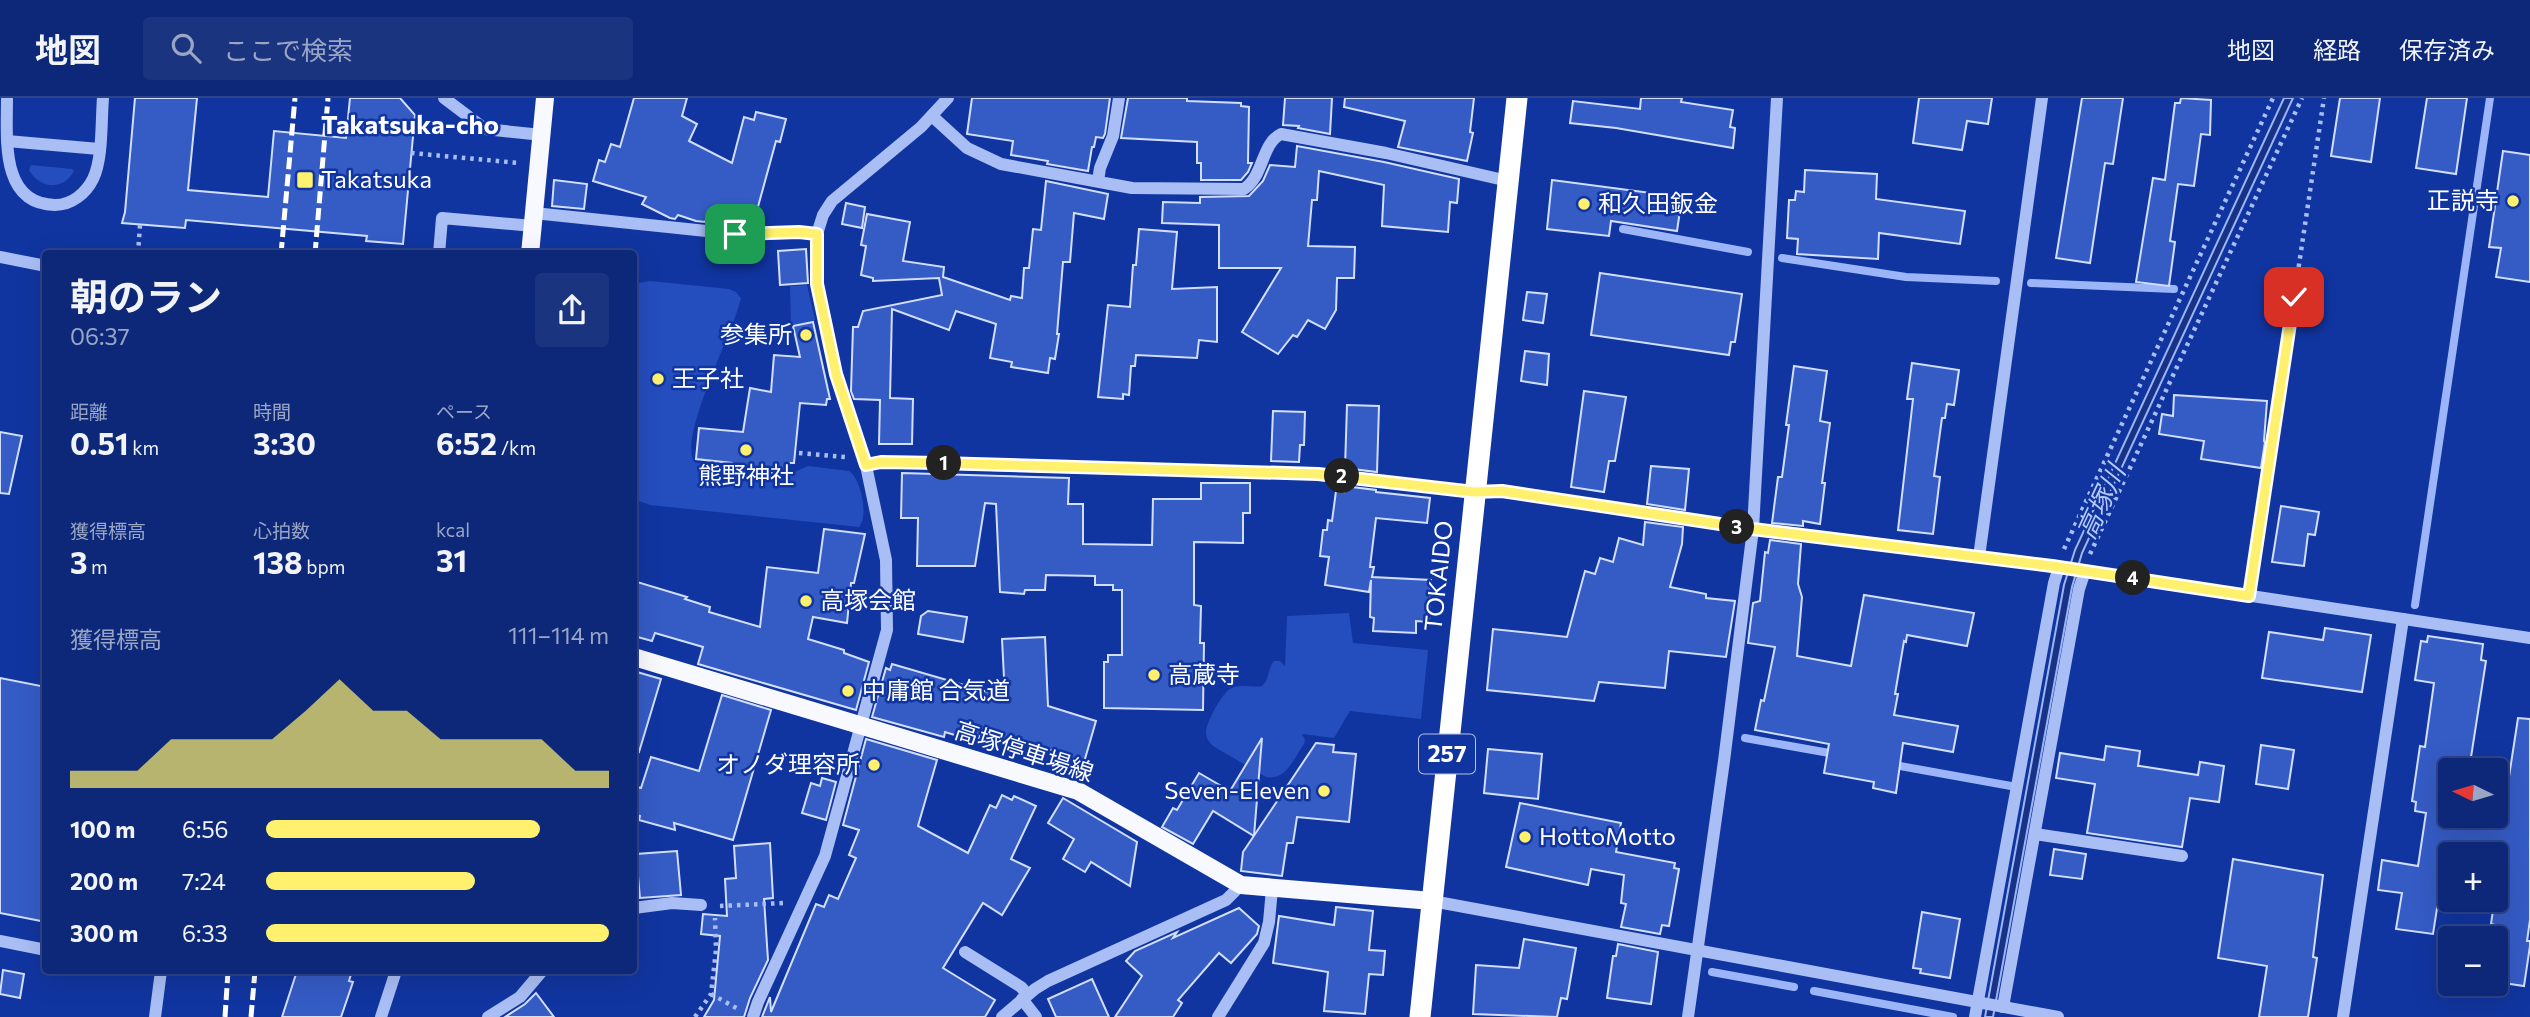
<!DOCTYPE html>
<html lang="ja">
<meta charset="utf-8">
<style>
body{margin:0;font-family:Commissioner,"Noto Sans JP",sans-serif;background:#1b3480;color:#f1f3f6;height:100vh;display:flex;flex-direction:column;font-size:26px;white-space:nowrap}
*{box-sizing:border-box;margin:0}
p{font-size:23px;color:#9aa6c6}
.icon{flex:none;width:38px;height:38px;fill:none;stroke:currentColor;stroke-width:2;stroke-linecap:round;stroke-linejoin:round}
.map{position:relative;flex:1;overflow:hidden}
.details{position:absolute;left:42px;top:152px;width:595px;height:724px;display:flex;flex-direction:column;background:#0d2878;border-radius:7px;box-shadow:0 7px 28px #0002,0 0 0 2px #2d448a}
.details>*{flex:none}
.needle{width:46px;rotate:275deg}
.controls{position:absolute;left:2438px;top:660px;display:grid;gap:14px}
.controls a{display:grid;place-items:center;width:70px;height:70px;border-radius:7px;background:#0d2878;box-shadow:0 7px 28px #0002,0 0 0 2px #2d448a;font-size:35px}
.pin{position:absolute;display:grid;place-items:center;width:60px;height:60px;color:#fff;margin:-30px;border-radius:14px;box-shadow:0 4px 10px #0006}
.km{position:absolute;width:35px;height:35px;margin:-18px;border-radius:50%;background:#222;color:#fff;font-size:19px;line-height:35px;text-align:center}
.round{display:grid;place-items:center;flex:none;width:74px;height:74px;border-radius:7px;background:#1b3480}
.headline{display:flex;align-items:center;justify-content:space-between;height:119px;padding:0 28px}
h1{font-size:38px;font-weight:700;line-height:52px}
.metrics{display:grid;grid-template-columns:repeat(3,1fr);gap:10px;height:119px;padding:7px 28px}
.metrics div{display:grid;align-content:center}
.metrics b{font-size:30px;font-weight:700}
.metrics small{font-size:19px;font-weight:400}
.metrics p{font-size:19px}
.chart{height:196px;padding:14px 28px}
.chart p{display:flex;justify-content:space-between}
.chart svg{width:100%;height:126px;margin-top:7px;fill:#fff06d;opacity:.7}
ul{padding:0 28px;list-style:none;font-size:23px}
li{display:grid;grid-template-columns:112px 84px 1fr;align-items:center;height:52px}
li i{height:18px;border-radius:9px;background:#fff06d}
header{display:flex;align-items:center;gap:42px;box-sizing:border-box;height:98px;padding:0 35px;background:#0d2878;border-bottom:2px solid #2d448a}
header strong{font-size:33px}
nav{display:flex;gap:38px;margin-inline-start:auto;font-size:24px}
.search{width:490px;height:63px;background:#1b3480;display:flex;align-items:center;gap:18px;box-sizing:border-box;padding:0 24px;border-radius:7px;color:#9aa6c6;font-size:26px}
.map>svg:first-child{display:block}
</style>
<header>
<strong>地図</strong>
<div class="search"><svg class="icon" aria-label="search" viewBox="0 0 24 24"><circle cx="10" cy="10" r="6"/><path d="M15 15l6 6"/></svg>ここで検索</div>
<nav><a>地図</a><a>経路</a><a>保存済み</a></nav>
</header>
<div class="map">
<svg width="2530" height="919" viewBox="0 0 2530 919">
<rect width="100%" height="100%" fill="#1135a0"/>
<g fill="#244dbe">
<path d="M31 67 72 71 74 73C63 93 40 91 29 72Z"/>
<path d="M650 183 729 191 736 194 741 200C733 236 679 336 694 364L741 376 781 380 808 368 849 373C861 381 869 418 859 429L650 407 639 403 634 397V189L638 185Z"/>
<path d="M807 187 815 222 791 228 790 188Z"/>
<path d="M1349 515 1353 545 1428 552 1421 621 1350 613 1334 640 1302 636 1305 642 1304 646C1294 660 1286 683 1266 679L1213 648C1209 644 1206 640 1206 634 1206 625 1222 595 1230 591 1239 585 1252 590 1262 588 1270 582 1267 571 1274 563H1280L1285 568 1287 518Z"/>
</g>
<path fill="#183386" stroke="#9bb5f8" stroke-width="2" d="M2284 0H2293L2082 455 2072 489 1993 919H1985L2064 487 2075 452Z"/>
<g fill="none" stroke-linecap="round" stroke-linejoin="round">
<g stroke="#9bb5f8" stroke-width="8">
<path d="M1623 131 1748 154"/>
<path d="M1782 160 1906 179 1996 183"/>
<path d="M2031 185 2174 191"/>
<path d="M2415 507 2490 0"/>
<path d="M1745 640 1835 656"/>
<path d="M1889 666 2011 688"/>
<path d="M1712 874 1794 889"/>
<path d="M1814 893 1953 919"/>
</g>
</g>
<g fill="#355bc5" stroke="#d2defe" stroke-width="2">
<path d="M135 0H197L188 92 268 99 274 33 346 40 350 0H400L415 17 403 146 366 143 367 138 186 122 185 130 122 125 125 114Z"/>
<path d="M634 0H687L682 18 697 26 689 43 732 65 744 19 754 22 756 14 786 21 780 44 776 43 753 127 722 126 707 120 705 124 696 123 678 117 675 121 670 120 642 106 646 99 593 83 599 62 605 64 611 46 620 49Z"/>
<path d="M972 0H1110L1105 36 1103 40 1096 39 1094 49H1092L1088 73 1047 66 1048 63 1011 57 1013 43 967 36Z"/>
<path d="M1128 0H1187V3L1241 5V8L1249 9 1248 65H1252L1248 74 1241 82H1201V65H1197V44L1121 40Z"/>
<path d="M1285 0H1332L1330 36 1298 30 1299 28 1283 27Z"/>
<path d="M1345 0H1474L1470 34 1473 35 1467 63 1398 49 1405 23 1344 9Z"/>
<path d="M1641 0H1682L1681 4 1733 12 1730 29 1735 30 1733 50 1616 30 1570 25 1573 3 1640 11Z"/>
<path d="M1919 0H1992L1988 26 1967 23 1962 52 1913 45Z"/>
<path d="M2082 0H2123L2113 66 2105 65 2090 165 2056 160Z"/>
<path d="M2181 0 2211 2 2210 37 2201 36 2194 88 2178 86 2170 143 2175 144 2169 188 2136 184 2153 80 2165 82 2175 5H2180Z"/>
<path d="M2340 0H2380L2371 64 2331 58Z"/>
<path d="M2427 0H2467L2456 76 2416 70Z"/>
<path d="M1297 48 1384 64 1459 81 1457 105 1450 104 1448 134 1382 128 1384 87 1319 73 1317 102H1312L1308 148 1355 149 1354 180H1337L1336 212 1325 231 1308 222 1297 239 1293 237 1278 256 1242 234 1281 170H1219V127L1162 125 1163 104 1200 105V99L1249 98 1263 83 1270 67 1295 69Z"/>
<path d="M2503 53 2530 57V184L2496 179 2501 150 2489 149Z"/>
<path d="M1805 72 1877 76 1876 101 1965 113 1960 146 1879 135 1878 161 1797 156 1798 141 1787 140 1789 102H1795L1796 93 1804 94Z"/>
<path d="M554 82 587 86 584 111 552 108Z"/>
<path d="M1552 82 1682 99 1677 133 1611 123 1609 138 1547 131Z"/>
<path d="M1046 83 1108 96 1104 121 1074 115 1070 164H1063L1057 236H1059L1055 261 1050 260 1048 275 1011 269 1012 264 990 260 996 226 956 213 949 232 892 211 890 300 913 301 912 346H879L880 302 854 301 851 293 853 229H858L863 213 942 197 939 180 873 183V180L861 177 866 148 861 147 867 116 910 124 903 163 944 169 943 179 1010 202 1011 198 1022 200 1024 170H1029L1033 131 1041 132Z"/>
<path d="M846 105 865 109 862 130 842 126Z"/>
<path d="M1139 131 1177 134 1172 191 1217 189V244L1199 242 1197 260 1136 257 1135 268H1131L1129 297 1123 296V301L1098 299 1108 207 1130 209 1133 167H1136Z"/>
<path d="M806 151 808 185 780 187 778 153Z"/>
<path d="M1600 175 1742 196 1735 244H1731L1729 257 1591 237Z"/>
<path d="M1527 194 1547 196 1543 225 1523 222Z"/>
<path d="M813 224 830 301H827L826 307 800 305 794 365H787L786 376 732 371V365L696 361 699 330 743 334 750 290 771 294 774 257 800 259 793 228Z"/>
<path d="M1525 253 1549 256 1547 287 1521 283Z"/>
<path d="M1912 265 1959 272 1954 307 1947 306 1945 320H1942L1934 378 1940 379 1933 436 1898 432 1913 301H1907Z"/>
<path d="M1794 268 1827 273 1820 323 1830 325 1822 385H1825L1820 426 1803 423V428L1772 425 1778 379H1782L1789 327H1786Z"/>
<path d="M1584 293 1626 299 1615 363H1609L1604 394 1571 389Z"/>
<path d="M2174 297 2267 303 2264 343 2265 344 2261 370 2201 361 2204 343 2159 336 2162 316 2173 318Z"/>
<path d="M1347 307 1379 308 1377 374 1345 370Z"/>
<path d="M1273 313 1305 314 1304 347H1300L1299 364 1271 363Z"/>
<path d="M0 334 22 338 9 396 0 395Z"/>
<path d="M1651 368 1689 371 1685 412 1647 406Z"/>
<path d="M902 375 1069 380 1068 406H1083V446L1152 447 1153 401H1201V385H1250V415H1243V445L1194 444V507L1201 508 1200 545H1204L1203 612 1104 610V564H1108V557H1122V492H1113V487H1095V478L1046 477 1045 492H1025L1024 496 1000 494 996 406 985 405 975 468H917L918 420H901Z"/>
<path d="M1344 388 1376 392V394L1430 400 1427 425 1376 420 1370 469H1374L1372 479 1431 482 1429 524 1416 523V535L1373 533 1374 520 1370 519 1371 482 1369 494 1325 487 1329 459 1320 458 1323 432H1327L1328 422 1332 423 1336 393 1344 394Z"/>
<path d="M2281 408 2319 414 2315 437 2308 436 2304 468 2272 464Z"/>
<path d="M1645 424 1683 429 1682 446 1670 489 1706 496V500L1735 503 1726 559 1669 553 1665 590 1599 584 1594 603 1487 592 1493 531 1567 539 1585 473 1595 476 1600 460 1613 464 1619 440 1643 447Z"/>
<path d="M824 431 865 436 854 485H851L847 525 813 519 808 541 844 552V555L869 564 856 612 698 566 703 549 655 535 652 543 634 538V483L687 499 685 501 710 509 709 514 760 529 767 469 818 475Z"/>
<path d="M1770 442 1801 446 1798 486 1802 499 1797 558 1851 568 1864 497 1974 515 1967 548 1907 537 1906 544 1904 543 1895 596H1898L1894 617 1958 628 1953 654 1903 645 1896 695 1873 690 1874 684 1824 675 1829 646 1755 632 1761 602 1764 603 1775 549 1748 545 1753 505 1760 503 1765 454 1768 455Z"/>
<path d="M928 513 967 519 963 544 918 536 921 518Z"/>
<path d="M2325 530 2371 537 2362 594 2262 580 2269 534 2323 542Z"/>
<path d="M2428 538 2483 546 2481 562 2486 563 2469 672H2450V718H2503L2518 620 2530 621V822L2527 843H2530V848L2524 888 2496 884V840H2493L2495 827 2491 826 2501 756H2450V805L2438 804 2433 836 2396 831 2402 795 2378 792 2382 762 2418 768 2426 715 2415 713 2416 704 2412 703 2420 648 2425 649 2434 585 2415 582 2421 543 2427 544Z"/>
<path d="M1045 539 1048 608 1096 623 1080 678 1055 671 1059 654 981 635 978 644 945 634 944 639 872 619 886 570 890 572 892 566 1005 599 1002 541Z"/>
<path d="M637 574 661 581 639 654 634 653V585Z"/>
<path d="M0 580 46 589V824L0 815Z"/>
<path d="M722 597 771 612 733 742 674 725 675 732 639 722 640 718 634 716V703L637 689 641 690 651 659 699 673Z"/>
<path d="M1262 640 1254 738 1213 713 1193 746 1162 729 1173 710 1177 712 1199 675 1230 693Z"/>
<path d="M866 641 937 662 918 728 968 755 990 707 996 710 1002 697 1012 702 1014 698 1036 708 1011 761 1030 770 1002 817 983 805 943 870 995 902 985 919H762L770 899 771 914 816 806 824 809 829 797 838 801 856 760 849 757 859 732 843 727Z"/>
<path d="M1316 645 1334 647 1333 654 1356 656 1349 724 1297 719 1293 745H1287L1282 778 1241 773 1243 754Z"/>
<path d="M2261 647 2294 652 2288 691 2256 686Z"/>
<path d="M2106 648 2140 653 2138 668H2140L2198 677 2200 664 2224 668 2219 704 2190 700 2182 749 2087 735 2095 686 2056 680 2060 655 2104 662Z"/>
<path d="M1488 651 1542 656 1538 701 1484 695Z"/>
<path d="M822 680 836 684 826 722 802 715 811 685 820 688Z"/>
<path d="M1063 700 1137 744 1130 788 1091 764 1085 774 1063 761 1074 741 1048 725Z"/>
<path d="M1520 705 1621 725 1616 754 1675 765 1674 770 1679 771 1669 828 1662 827 1660 836 1621 829 1626 806 1621 805 1624 777 1591 771 1588 787 1506 769Z"/>
<path d="M770 745 773 800 764 801 768 862 750 900 744 919H704L714 902 720 838 701 836 703 816 727 818 725 781 736 780 734 748Z"/>
<path d="M2054 751 2086 756 2082 781 2050 777Z"/>
<path d="M677 753 681 797 640 800 636 756Z"/>
<path d="M2233 761 2323 777 2313 859 2317 860 2308 919H2259L2267 868 2218 860Z"/>
<path d="M1336 809 1373 813 1369 852 1385 853 1383 877 1369 876 1365 916 1324 913 1328 874 1273 865 1279 818 1334 827Z"/>
<path d="M1239 810 1259 828 1257 836 1231 865 1219 855 1178 902 1182 905 1173 919H1115L1142 878 1126 863 1135 853 1177 834 1173 840Z"/>
<path d="M1922 814 1960 821 1950 880 1920 875 1921 871 1913 870Z"/>
<path d="M1524 841 1576 850 1567 901 1561 900 1557 919 1473 916 1476 867 1519 870Z"/>
<path d="M1618 846 1658 854 1651 906 1607 900 1613 858H1616Z"/>
<path d="M3 872 24 876 20 900 0 896Z"/>
<path d="M297 873H352L349 883 353 884 341 919H282Z"/>
<path d="M1092 881 1109 919H1056L1048 901Z"/>
<path d="M536 895 554 919H505L525 906Z"/>
</g>
<g fill="none" stroke-linecap="round" stroke-linejoin="round">
<g stroke="#a9bef5" stroke-width="4.5" stroke-dasharray="3.5 5" stroke-linecap="butt">
<path d="M410 30V22"/>
<path d="M418 32 424 33"/>
<path d="M411 55 519 65"/>
<path d="M138 156 140 127"/>
<path d="M799 355 845 359"/>
<path d="M2064 451 2273 0"/>
<path d="M2090 456 2302 0"/>
<path d="M2252 480 2324 0"/>
<path d="M720 808 784 805"/>
<path d="M711 896 738 911"/>
<path d="M695 919 711 896 716 852 715 820"/>
</g>
<g stroke="#a9bef5" stroke-width="12">
<path d="M7 0C7 41 0 106 55 107 72 107 86 95 93 81 103 61 101 23 103 0"/>
<path d="M444 0 485 31 542 37"/>
<path d="M932 18 967 50 1001 66 1132 90 1244 91C1264 78 1261 46 1281 36L1386 55 1508 83"/>
<path d="M7 43 99 51"/>
<path d="M1098 83 1100 70 1113 38 1119 0"/>
<path d="M534 115 735 136 799 134 817 136"/>
<path d="M439 156 442 120 533 128"/>
<path d="M0 159 46 168"/>
<path d="M866 367 881 364 1318 376 1474 394 1502 393 1753 431 2059 469 2530 540"/>
<path d="M1979 459 2042 0"/>
<path d="M2035 736 2182 758"/>
<path d="M1432 803 2058 919"/>
<path d="M634 810 672 805 701 807"/>
<path d="M0 843 46 852"/>
<path d="M965 854 1021 889 1027 896"/>
<path d="M1022 901 1036 919"/>
<path d="M2003 909 2079 491 2085 473"/>
<path d="M155 919 161 873"/>
<path d="M381 919 396 873"/>
<path d="M488 919 520 899 542 873"/>
<path d="M753 919 758 904 825 758 887 532 886 462 865 363 836 276 817 186V136L823 117 832 103 921 29 948 0"/>
<path d="M1002 919 1035 891 1048 883 1226 802 1241 787"/>
<path d="M1218 919 1264 845 1269 824 1272 791"/>
<path d="M1688 919 1724 663 1753 431 1777 0"/>
<path d="M1975 919 2054 485 2059 469"/>
<path d="M2343 919 2403 521"/>
</g>
<g stroke="#f7f9ff" stroke-width="18">
<path d="M530 156 545 0"/>
<path d="M634 559 1078 693 1241 787 1432 803"/>
</g>
<path stroke="#fff" stroke-width="21" d="M1420 919 1517 0"/>
<g stroke="#fff" stroke-width="5" stroke-dasharray="12 5" stroke-linecap="butt">
<path d="M281 156 295 0"/>
<path d="M315 156 328 0"/>
<path d="M225 919 228 873"/>
<path d="M251 919 255 873"/>
</g>
</g>
<g fill="none" stroke-linecap="round" stroke-linejoin="round">
<defs>
<path id="route" d="M735 136 799 134 817 136V186L836 276 866 367 881 364 939 365 1318 376 1474 394 1502 393 1753 431 2052 468 2249 498 2294 199"/>
</defs>
<use href="#route" stroke="#fff" stroke-width="14"/>
<use href="#route" stroke="#fff06d" stroke-width="9"/>
</g>
<g fill="#fff06d" stroke="#1135a0" stroke-width="2.5">
<rect x="296" y="73" width="18" height="18" rx="3.5"/>
<circle cx="2513" cy="103" r="7"/>
<circle cx="1584" cy="106" r="7"/>
<circle cx="806" cy="237" r="7"/>
<circle cx="658" cy="281" r="7"/>
<circle cx="746" cy="352" r="7"/>
<circle cx="806" cy="503" r="7"/>
<circle cx="1154" cy="577" r="7"/>
<circle cx="848" cy="593" r="7"/>
<circle cx="874" cy="667" r="7"/>
<circle cx="1324" cy="693" r="7"/>
<circle cx="1525" cy="739" r="7"/>
</g>
<g text-anchor="middle" stroke-width="5" stroke-linejoin="round" paint-order="stroke">
<rect fill="#1135a0" stroke="#b8c2e2" stroke-width="2" x="1419" y="636.5" width="56" height="39" rx="5"/>
<g font-size="23" font-weight="bold" fill="#fff">
<text x="1447" y="664">257</text>
</g>
<g font-size="24" fill="#fff" stroke="#1135a0" text-anchor="start">
<text x="321" y="90">Takatsuka</text>
<text x="2499" y="111" text-anchor="end">正説寺</text>
<text x="1598" y="114">和久田鈑金</text>
<text x="792" y="245" text-anchor="end">参集所</text>
<text x="672" y="289">王子社</text>
<text x="746" y="386" text-anchor="middle">熊野神社</text>
<text x="820" y="511">高塚会館</text>
<text x="1168" y="585">高蔵寺</text>
<text x="862" y="601">中庸館 合気道</text>
<text x="860" y="675" text-anchor="end">オノダ理容所</text>
<text x="1310" y="701" text-anchor="end">Seven-Eleven</text>
<text x="1539" y="747">HottoMotto</text>
</g>
<g font-size="24" fill="#fff" stroke="#1135a0">
<text transform="translate(1439 478) rotate(-84)" y="8">TOKAIDO</text>
<text transform="translate(1024 654) rotate(18)" y="8">高塚停車場線</text>
</g>
<g font-size="26" font-weight="bold" fill="#fff" stroke="#1135a0">
<text x="410" y="36">Takatsuka-cho</text>
</g>
<g font-size="26" font-style="italic" fill="#b6c9fb" stroke="#1135a0">
<text transform="translate(2101 404) rotate(-65)" y="9">高塚川</text>
</g>
</g>
</svg>
<div class="controls">
<a><svg class="needle" viewBox="-14 -14 28 28"><path d="M0-13l5 13h-10z" fill="#e53935"/><path d="M0 13l5-13h-10z" fill="#9aa6c6"/></svg></a>
<a>+</a>
<a>−</a>
</div>
<div class="pin" style="left:735px;top:136px;background:#1e9e55"><svg class="icon" aria-label="arrive" viewBox="0 0 24 24"><path d="M6 21V4h12l-3 4 3 4H6"/></svg></div>
<div class="pin" style="left:2294px;top:199px;background:#d93025"><svg class="icon" aria-label="check" viewBox="0 0 24 24"><path d="M5 12l5 5 9-10"/></svg></div>
<b class="km" style="left:944px;top:365px">1</b>
<b class="km" style="left:1342px;top:378px">2</b>
<b class="km" style="left:1737px;top:429px">3</b>
<b class="km" style="left:2133px;top:480px">4</b>
<section class="details">
<div class="headline"><div><h1>朝のラン</h1><p>06:37</p></div><a class="round"><svg class="icon" aria-label="share" viewBox="0 0 24 24"><path d="M12 15V3M7 8l5-5 5 5M5 13v7h14v-7"/></svg></a></div>
<div class="metrics">
<div><p>距離</p><b>0.51<small> km</small></b></div>
<div><p>時間</p><b>3:30</b></div>
<div><p>ペース</p><b>6:52<small> /km</small></b></div>
</div>
<div class="metrics">
<div><p>獲得標高</p><b>3<small> m</small></b></div>
<div><p>心拍数</p><b>138<small> bpm</small></b></div>
<div><p>kcal</p><b>31</b></div>
</div>
<div class="chart"><p><span>獲得標高</span>111–114 m</p>
<svg viewBox="0 0 160 44" preserveAspectRatio="none"><path d="M0 44V38L10 38L20 38L30 27L40 27L50 27L60 27L70 17L80 6L90 17L100 17L110 27L120 27L130 27L140 27L150 38L160 38V44z"/></svg>
</div>
<ul>
<li><b>100 m</b>6:56<i style="width:80%"></i></li>
<li><b>200 m</b>7:24<i style="width:61%"></i></li>
<li><b>300 m</b>6:33<i style="width:100%"></i></li>
</ul>
</section>
</div>
